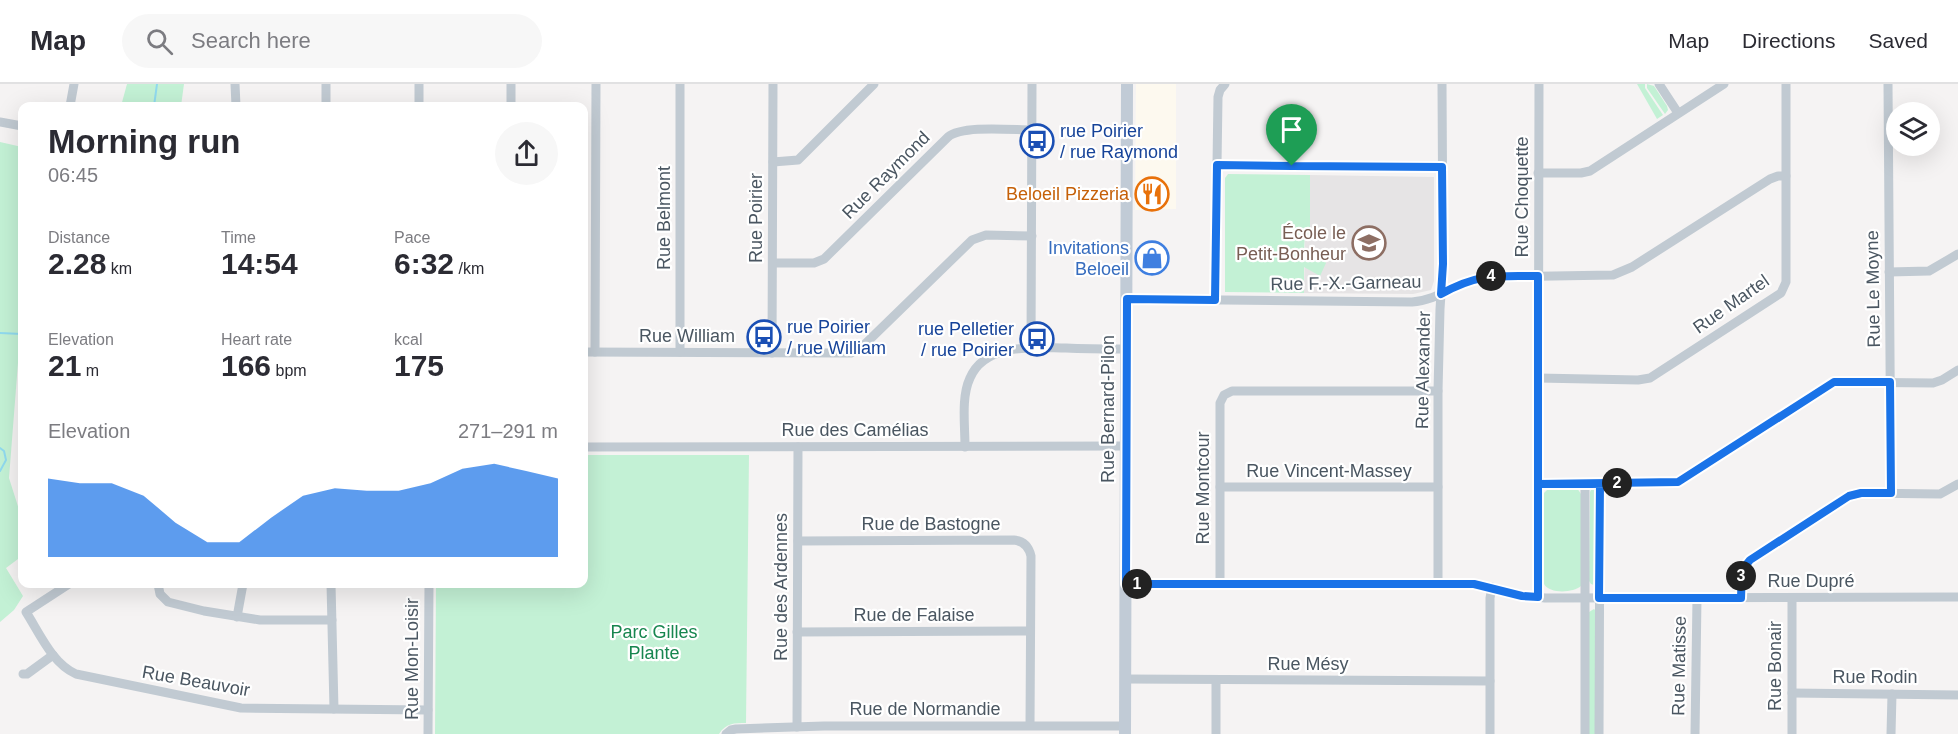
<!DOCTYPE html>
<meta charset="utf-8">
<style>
body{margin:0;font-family:Helvetica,sans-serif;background:#f7f7f7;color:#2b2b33;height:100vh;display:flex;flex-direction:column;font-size:22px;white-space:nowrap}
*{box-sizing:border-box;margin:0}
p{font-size:20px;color:#7c7c81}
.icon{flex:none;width:33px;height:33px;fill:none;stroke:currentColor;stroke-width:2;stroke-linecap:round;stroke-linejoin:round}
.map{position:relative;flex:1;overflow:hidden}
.sheet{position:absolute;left:18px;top:18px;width:570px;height:486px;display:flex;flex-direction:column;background:#fff;border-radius:12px;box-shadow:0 6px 24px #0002}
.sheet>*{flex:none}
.controls{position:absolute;left:1886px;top:18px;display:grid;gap:12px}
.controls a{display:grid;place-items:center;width:54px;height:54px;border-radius:50%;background:#fff;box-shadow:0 6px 24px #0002;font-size:30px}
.pin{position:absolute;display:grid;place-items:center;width:51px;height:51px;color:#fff;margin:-62px -26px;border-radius:50% 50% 50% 0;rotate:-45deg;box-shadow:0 0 6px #0007}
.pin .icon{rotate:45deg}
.km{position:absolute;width:30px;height:30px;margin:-15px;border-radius:50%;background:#222;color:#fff;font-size:16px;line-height:30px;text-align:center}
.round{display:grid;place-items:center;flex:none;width:63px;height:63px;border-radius:32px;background:#f7f7f7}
.head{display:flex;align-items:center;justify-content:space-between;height:102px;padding:0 30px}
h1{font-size:33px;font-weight:600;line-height:45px}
.figures{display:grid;grid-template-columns:repeat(3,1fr);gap:9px;height:102px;padding:6px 30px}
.figures div{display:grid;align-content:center}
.figures b{font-size:30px;font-weight:600}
.figures small{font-size:16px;font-weight:400}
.figures p{font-size:16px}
.chart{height:168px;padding:12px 30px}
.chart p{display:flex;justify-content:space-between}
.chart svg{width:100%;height:108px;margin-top:6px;fill:#1a73e8;opacity:.7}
header{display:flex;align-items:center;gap:36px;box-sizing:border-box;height:84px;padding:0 30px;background:#fff;border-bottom:2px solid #e1e1e2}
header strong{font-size:28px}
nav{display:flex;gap:33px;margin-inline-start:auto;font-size:21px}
.search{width:420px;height:54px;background:#f7f7f7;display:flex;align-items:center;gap:15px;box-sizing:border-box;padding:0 21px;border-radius:33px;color:#7c7c81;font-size:22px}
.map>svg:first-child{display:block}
</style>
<header>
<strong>Map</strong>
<div class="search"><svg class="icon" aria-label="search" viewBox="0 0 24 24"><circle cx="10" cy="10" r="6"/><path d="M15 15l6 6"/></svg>Search here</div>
<nav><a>Map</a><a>Directions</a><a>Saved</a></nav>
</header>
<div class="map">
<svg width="1958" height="650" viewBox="0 0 1958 650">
<rect width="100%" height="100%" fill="#f5f3f3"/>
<path fill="#fdf9ef" d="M1136 0H1176V125L1135 126Z"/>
<path fill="#e6e4e5" d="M1310 91 1434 93V197L1431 206 1413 210 1304 209 1305 150H1310Z"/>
<g fill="#c3f1d5">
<path d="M127 0H184L181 22H121Z"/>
<path d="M1637 0H1645V4L1663 31 1657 35Z"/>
<path d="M1647 0 1654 2 1667 22 1668 26 1665 30 1647 4Z"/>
<path d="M0 58 22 63V275L18 279 9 394 22 435V472L6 484 23 512 14 526 0 538Z"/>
<path d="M1228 90 1310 91V150H1305L1304 167 1316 165 1325 171 1326 179 1320 192 1304 183V209L1225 208V94Z"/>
<path d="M584 371H749L746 639C734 639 726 639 719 650H435L436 500H584Z"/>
<path d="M1549 404H1577L1581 410V502C1573 509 1549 510 1544 500V409Z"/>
<path d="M1592 404 1596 405 1594 501 1591 500 1589 497 1590 408Z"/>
<path d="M1594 525 1596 527 1597 650H1589V528Z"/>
</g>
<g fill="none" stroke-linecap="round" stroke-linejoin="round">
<g stroke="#90daee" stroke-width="2">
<path d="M154 22 157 0"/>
<path d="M0 249 22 250"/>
<path d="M0 364 4 367 6 376 0 387"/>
</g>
<g stroke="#c1cad2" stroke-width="9">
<path d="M235 0 236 22"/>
<path d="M326 0V22"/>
<path d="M1659 0 1678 29"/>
<path d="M1888 0 1891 409"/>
<path d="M70 22 74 0"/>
<path d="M419 22V0"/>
<path d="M511 22V0"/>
<path d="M0 38 22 42"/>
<path d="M773 78 798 76 874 0"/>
<path d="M1217 81 1442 83"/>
<path d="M1538 89H1581L1590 87 1724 0"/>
<path d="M773 179H814L824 175 948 53C962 41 1012 46 1032 46"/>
<path d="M1889 188 1929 187 1958 170"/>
<path d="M1127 215 1412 218C1438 216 1459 198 1485 193L1613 191 1632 183 1770 95 1778 92H1786"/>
<path d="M1215 216 1218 13 1220 6 1225 0"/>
<path d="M1031 264 1032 0"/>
<path d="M584 268 851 269 863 262 972 156 986 151 1032 152"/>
<path d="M595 268 596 0"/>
<path d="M680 268V0"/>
<path d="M772 269 773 0"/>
<path d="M1538 294 1638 296 1650 294 1781 209 1786 198V0"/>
<path d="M584 363 1126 362"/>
<path d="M965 363C965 341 961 313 970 294 985 258 1035 264 1066 264 1086 265 1106 265 1126 265"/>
<path d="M1538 400 1678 398 1835 298 1933 299 1942 296 1958 286"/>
<path d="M1220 403H1438"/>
<path d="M798 457 1014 456C1024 457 1029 463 1031 472L1030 641"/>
<path d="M69 500 26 528C40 550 52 579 76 590L241 624 428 626"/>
<path d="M158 500 160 510 168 518 204 527 260 536H332"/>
<path d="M331 500 334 625"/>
<path d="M1126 500H1474L1522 511 1545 514 1958 513"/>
<path d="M1220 500V319L1224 311 1232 307H1438"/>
<path d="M1438 501V307L1440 225 1443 180 1442 0"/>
<path d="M1538 513 1539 0"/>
<path d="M1741 514 1742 489 1748 478 1849 412 1861 409 1940 410 1958 400"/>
<path d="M1792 514V650"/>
<path d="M237 533 243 500"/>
<path d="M797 548 1030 547"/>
<path d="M23 590H27L53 571"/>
<path d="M1126 595 1490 597"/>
<path d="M1216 596V650"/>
<path d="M1792 609 1958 611"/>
<path d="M797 643 798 363"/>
<path d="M428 650 429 500"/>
<path d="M726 650 731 646 736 645 824 642H1125"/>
<path d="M1490 650V514L1492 503"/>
<path d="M1585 650V400"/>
<path d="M1599 650 1600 400"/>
<path d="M1695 650 1697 514"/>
<path d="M1891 650 1892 610"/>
</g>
<path stroke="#c1cbd6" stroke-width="12" d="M1125 650 1127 0"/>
</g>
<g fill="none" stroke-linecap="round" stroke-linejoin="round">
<defs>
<path id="route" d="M1292 82 1217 81 1215 216 1127 215 1126 500H1474L1522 512 1538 513V400L1678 398 1834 298H1890L1891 409H1861L1849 412 1750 476 1742 486 1741 514H1599L1600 400H1538V192C1496 192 1479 189 1441 210L1443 180 1442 83 1292 82"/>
</defs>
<use href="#route" stroke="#fff" stroke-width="12"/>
<use href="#route" stroke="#1a73e8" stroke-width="8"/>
</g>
<defs>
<symbol id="bus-ring" viewBox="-11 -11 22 22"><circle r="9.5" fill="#fff" stroke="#1a4fb4" stroke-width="1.5"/><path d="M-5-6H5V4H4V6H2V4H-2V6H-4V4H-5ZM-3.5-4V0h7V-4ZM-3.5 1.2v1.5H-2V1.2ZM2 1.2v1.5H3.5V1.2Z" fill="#1a4fb4"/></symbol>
<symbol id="restaurant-ring" viewBox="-11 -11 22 22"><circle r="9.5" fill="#fff" stroke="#e8710a" stroke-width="1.5"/><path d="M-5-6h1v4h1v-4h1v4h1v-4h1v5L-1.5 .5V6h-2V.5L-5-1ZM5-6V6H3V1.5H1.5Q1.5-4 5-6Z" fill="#e8710a"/></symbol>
<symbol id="school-ring" viewBox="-11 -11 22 22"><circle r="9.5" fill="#fff" stroke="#8d6e63" stroke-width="1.5"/><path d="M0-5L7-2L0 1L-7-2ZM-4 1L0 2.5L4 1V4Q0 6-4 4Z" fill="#8d6e63"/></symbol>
<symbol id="shop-ring" viewBox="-11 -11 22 22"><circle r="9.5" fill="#fff" stroke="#3f7fe0" stroke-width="1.5"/><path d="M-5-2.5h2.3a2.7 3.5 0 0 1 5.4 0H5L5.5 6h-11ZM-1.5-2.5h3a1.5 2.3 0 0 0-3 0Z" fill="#3f7fe0"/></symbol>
</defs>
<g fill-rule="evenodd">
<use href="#bus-ring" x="1018" y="38" width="38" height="38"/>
<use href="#restaurant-ring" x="1133" y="91" width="38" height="38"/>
<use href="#school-ring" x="1350" y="140" width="38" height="38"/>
<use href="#shop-ring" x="1133" y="155" width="38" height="38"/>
<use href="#bus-ring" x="745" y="234" width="38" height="38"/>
<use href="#bus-ring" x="1018" y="236" width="38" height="38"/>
</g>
<g text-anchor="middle" stroke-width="4.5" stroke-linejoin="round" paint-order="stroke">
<g font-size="18" fill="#164399" stroke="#fff" text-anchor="start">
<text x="1060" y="53">rue Poirier<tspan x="1060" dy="21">/ rue Raymond</tspan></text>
<text x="787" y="249">rue Poirier<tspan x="787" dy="21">/ rue William</tspan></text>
<text x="1014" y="251" text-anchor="end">rue Pelletier<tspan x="1014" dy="21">/ rue Poirier</tspan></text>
</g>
<g font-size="18" fill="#4a5661" stroke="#fff">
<text transform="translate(886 91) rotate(-45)" y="6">Rue Raymond</text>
<text transform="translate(1522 113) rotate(-90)" y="6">Rue Choquette</text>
<text transform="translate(664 134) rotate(-90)" y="6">Rue Belmont</text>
<text transform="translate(756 134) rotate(-90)" y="6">Rue Poirier</text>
<text transform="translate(1346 199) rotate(-1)" y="6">Rue F.-X.-Garneau</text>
<text transform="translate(1873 205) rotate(-91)" y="6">Rue Le Moyne</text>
<text transform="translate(1731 220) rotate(-35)" y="6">Rue Martel</text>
<text x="687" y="258">Rue William</text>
<text transform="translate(1423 286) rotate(-89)" y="6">Rue Alexander</text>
<text transform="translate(1108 325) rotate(-90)" y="6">Rue Bernard-Pilon</text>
<text x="855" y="352">Rue des Camélias</text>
<text x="1329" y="393">Rue Vincent-Massey</text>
<text transform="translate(1203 404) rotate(-90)" y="6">Rue Montcour</text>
<text x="931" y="446">Rue de Bastogne</text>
<text x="1811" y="503">Rue Dupré</text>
<text transform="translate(781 503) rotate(-90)" y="6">Rue des Ardennes</text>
<text x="914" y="537">Rue de Falaise</text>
<text transform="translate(412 575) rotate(-90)" y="6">Rue Mon-Loisir</text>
<text x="1308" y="586">Rue Mésy</text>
<text transform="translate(1679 582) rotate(-89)" y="6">Rue Matisse</text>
<text transform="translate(1775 582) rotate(-90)" y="6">Rue Bonair</text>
<text x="1875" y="599">Rue Rodin</text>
<text transform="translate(196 597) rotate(10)" y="6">Rue Beauvoir</text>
<text x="925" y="631">Rue de Normandie</text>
</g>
<g font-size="18" fill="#c56008" stroke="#fff" text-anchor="end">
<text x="1129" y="116">Beloeil Pizzeria</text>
</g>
<g font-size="18" fill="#785e54" stroke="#fff" text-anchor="end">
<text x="1346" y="155">École le<tspan x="1346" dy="21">Petit-Bonheur</tspan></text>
</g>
<g font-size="18" fill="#366cbe" stroke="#fff" text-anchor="end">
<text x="1129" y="170">Invitations<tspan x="1129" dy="21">Beloeil</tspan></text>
</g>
<g font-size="18" fill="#17864f" stroke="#fff">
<text x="654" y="554">Parc Gilles<tspan x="654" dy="21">Plante</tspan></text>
</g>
</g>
</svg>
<div class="controls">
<a><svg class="icon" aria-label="layers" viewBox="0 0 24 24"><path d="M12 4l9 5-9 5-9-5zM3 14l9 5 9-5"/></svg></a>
</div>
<div class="pin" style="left:1292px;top:82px;background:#1e9e55"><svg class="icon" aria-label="arrive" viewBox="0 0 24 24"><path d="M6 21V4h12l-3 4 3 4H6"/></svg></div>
<b class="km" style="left:1137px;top:500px">1</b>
<b class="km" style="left:1617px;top:399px">2</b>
<b class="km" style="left:1741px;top:492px">3</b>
<b class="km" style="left:1491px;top:192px">4</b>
<section class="sheet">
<div class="head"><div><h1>Morning run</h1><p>06:45</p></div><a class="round"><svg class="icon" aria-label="share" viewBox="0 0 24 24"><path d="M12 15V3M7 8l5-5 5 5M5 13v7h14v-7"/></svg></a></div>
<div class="figures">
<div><p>Distance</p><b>2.28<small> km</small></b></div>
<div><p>Time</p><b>14:54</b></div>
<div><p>Pace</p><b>6:32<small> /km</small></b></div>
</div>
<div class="figures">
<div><p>Elevation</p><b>21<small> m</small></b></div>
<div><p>Heart rate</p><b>166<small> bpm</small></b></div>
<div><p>kcal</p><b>175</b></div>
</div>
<div class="chart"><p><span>Elevation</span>271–291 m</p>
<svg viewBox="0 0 160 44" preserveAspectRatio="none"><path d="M0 44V12L10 14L20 14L30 19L40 30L50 38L60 38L70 28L80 19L90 16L100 17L110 17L120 14L130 8L140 6L150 9L160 12V44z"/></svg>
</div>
</section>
</div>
